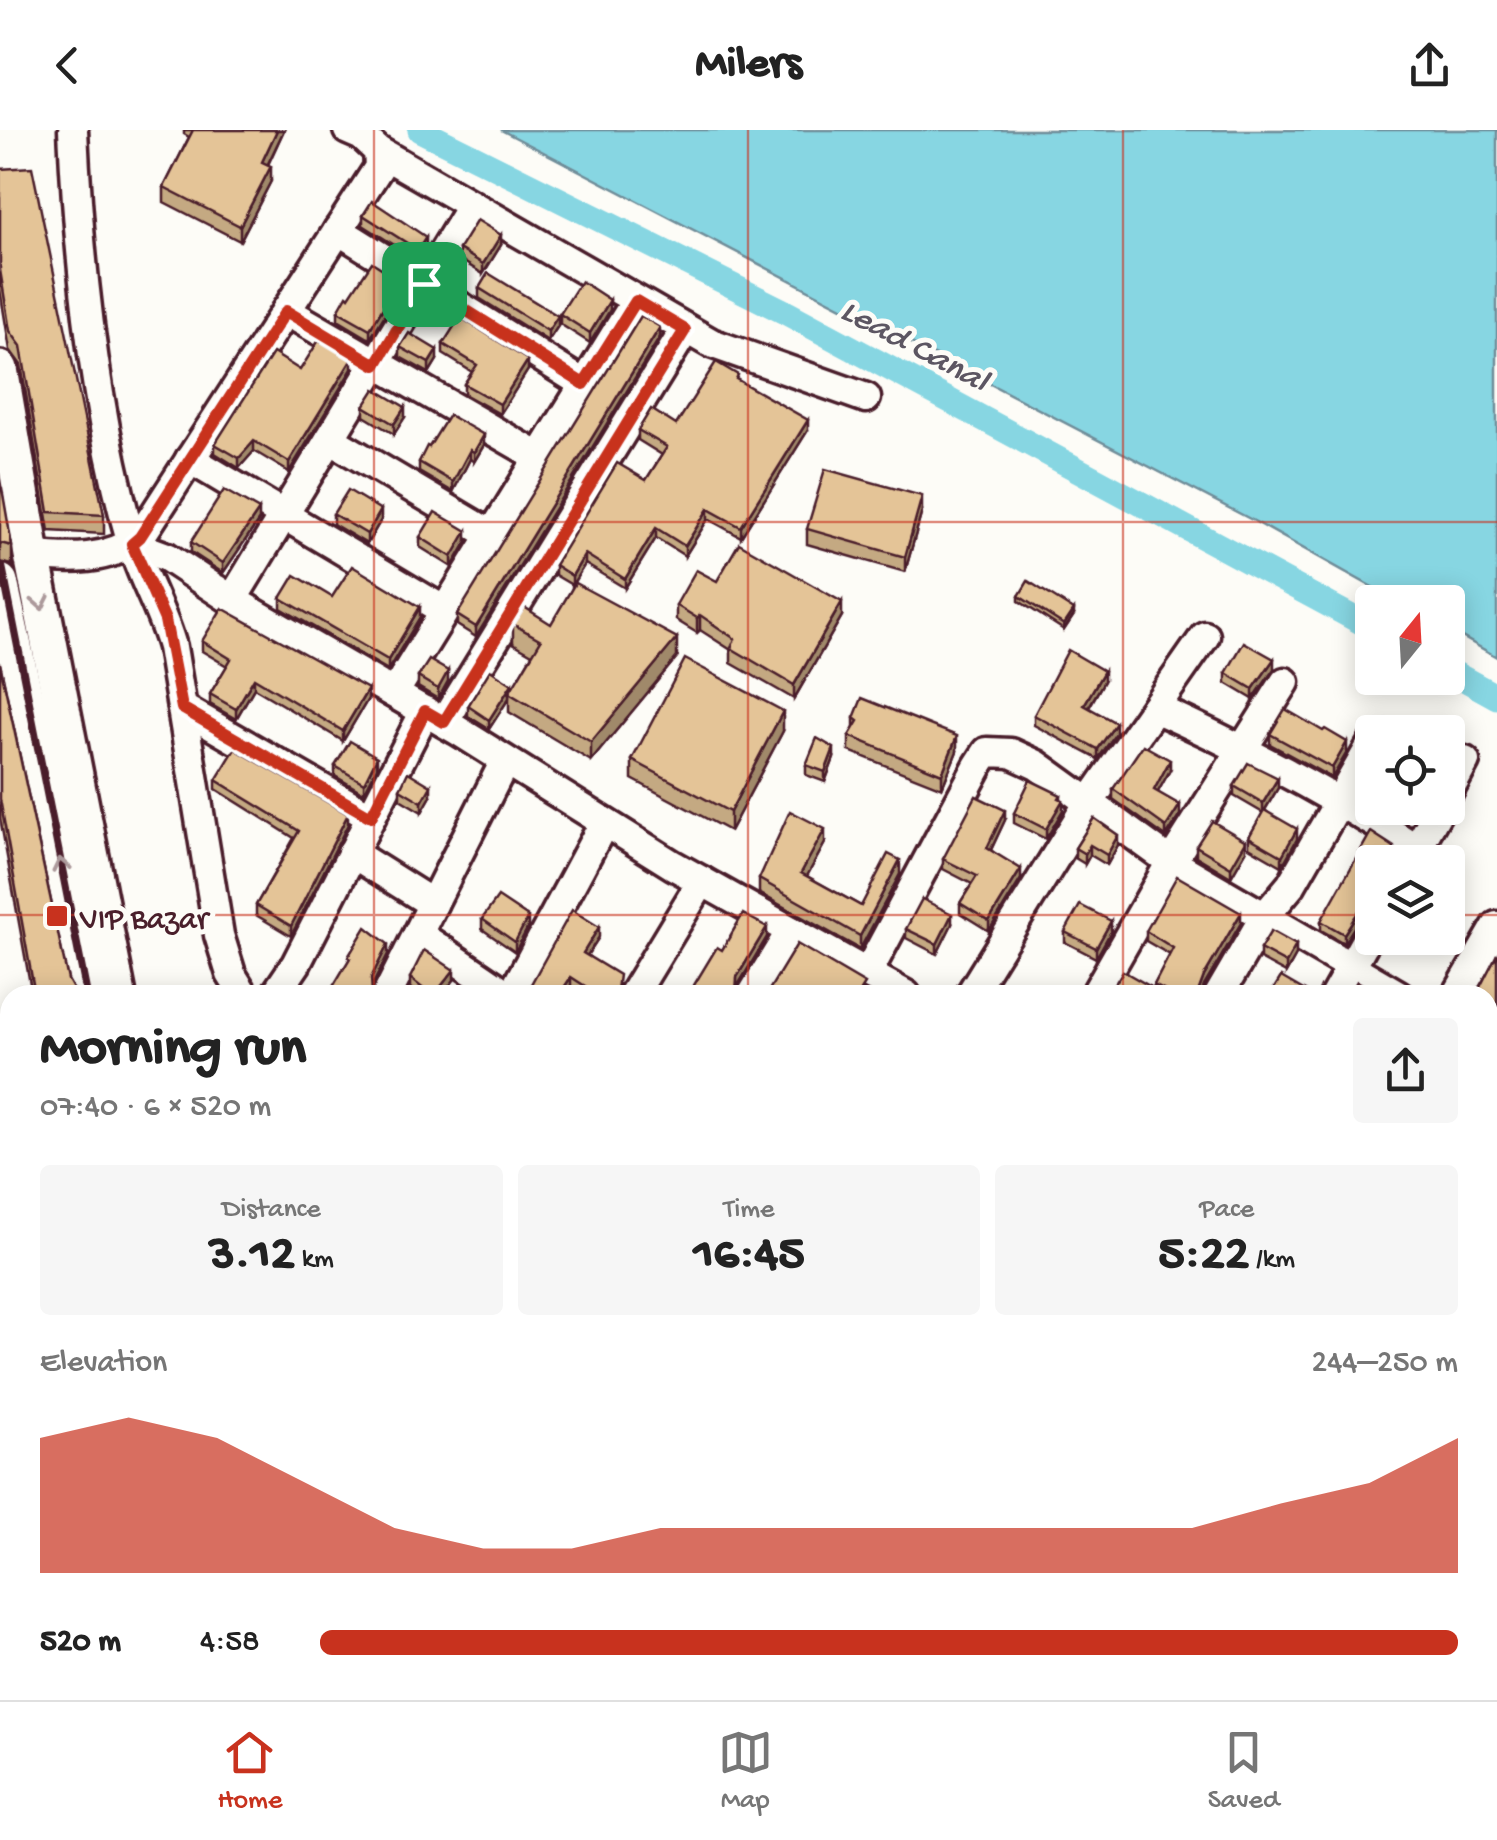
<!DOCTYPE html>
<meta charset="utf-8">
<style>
body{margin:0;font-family:"Gochi Hand",sans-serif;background:#f6f6f6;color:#222;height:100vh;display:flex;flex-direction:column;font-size:38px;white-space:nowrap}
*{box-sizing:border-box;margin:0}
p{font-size:32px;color:#767676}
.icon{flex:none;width:55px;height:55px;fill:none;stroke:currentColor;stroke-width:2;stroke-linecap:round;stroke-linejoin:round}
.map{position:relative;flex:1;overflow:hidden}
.sheet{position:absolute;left:0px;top:855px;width:1498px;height:715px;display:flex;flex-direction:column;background:#fff;border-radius:30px 30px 0 0;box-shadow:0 5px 25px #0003}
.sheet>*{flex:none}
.needle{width:65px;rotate:18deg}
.tools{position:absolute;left:1355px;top:455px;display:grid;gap:20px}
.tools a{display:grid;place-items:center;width:110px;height:110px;border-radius:10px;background:#fff;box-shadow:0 5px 25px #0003;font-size:50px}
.pin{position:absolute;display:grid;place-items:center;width:85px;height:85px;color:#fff;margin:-42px;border-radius:20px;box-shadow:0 5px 15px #0006}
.round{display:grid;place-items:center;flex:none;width:105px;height:105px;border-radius:10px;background:#f6f6f6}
.overview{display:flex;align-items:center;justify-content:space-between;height:170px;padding:0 40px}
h1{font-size:55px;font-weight:700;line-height:75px}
.figures{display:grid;grid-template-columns:repeat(3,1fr);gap:15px;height:170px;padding:10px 40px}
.figures div{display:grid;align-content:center;border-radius:10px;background:#f6f6f6;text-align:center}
.figures b{font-size:50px;font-weight:700}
.figures small{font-size:28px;font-weight:400}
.figures p{font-size:28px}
.chart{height:280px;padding:20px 40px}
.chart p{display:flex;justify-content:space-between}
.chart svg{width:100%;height:180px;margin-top:10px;fill:#c8321e;opacity:.7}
ul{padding:0 40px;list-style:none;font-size:32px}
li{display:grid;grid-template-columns:160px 120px 1fr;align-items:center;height:75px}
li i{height:25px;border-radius:12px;background:#c8321e}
header{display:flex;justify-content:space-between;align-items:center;height:130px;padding:0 40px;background:#fff;font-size:45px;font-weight:700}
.dock{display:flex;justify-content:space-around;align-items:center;height:140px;border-top:2px solid #e0e0e0;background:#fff;font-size:28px;color:#767676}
.dock a{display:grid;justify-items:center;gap:5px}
.dock .current{color:#c8321e}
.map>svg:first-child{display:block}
</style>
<header><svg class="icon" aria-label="back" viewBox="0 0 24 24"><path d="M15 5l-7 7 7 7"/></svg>Milers<svg class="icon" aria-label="share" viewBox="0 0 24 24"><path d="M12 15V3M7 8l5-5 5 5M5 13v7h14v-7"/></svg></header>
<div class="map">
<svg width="1497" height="1570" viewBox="0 0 1497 1570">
<rect width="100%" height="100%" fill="#fdfcf7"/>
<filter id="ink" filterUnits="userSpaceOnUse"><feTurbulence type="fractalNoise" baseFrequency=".01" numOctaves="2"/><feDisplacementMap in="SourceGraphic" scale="20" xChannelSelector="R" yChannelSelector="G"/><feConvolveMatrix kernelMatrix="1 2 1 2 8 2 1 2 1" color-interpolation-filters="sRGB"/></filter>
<g filter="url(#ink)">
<g fill="#87d6e2" stroke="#6f8d99" stroke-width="2.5">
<path d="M501 0H1497V527L1448 499V472H1399L1254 391Z"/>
<path d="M1497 1490V1570H1412L1422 1560H1488V1499Z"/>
</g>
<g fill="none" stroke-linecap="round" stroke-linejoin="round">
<g stroke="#87d6e2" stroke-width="25">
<path d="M420 0 783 181 1372 498"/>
<path d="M1448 540 1497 567"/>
</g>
<defs>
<g id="minor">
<path d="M73 0C79 136 94 279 131 410 141 447 162 480 172 517L219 805 231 844 244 865"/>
<path d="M378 21 711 213 866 268"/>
<path d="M338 100 584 254"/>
<path d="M286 181 539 327"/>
<path d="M330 309 490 404"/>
<path d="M190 329 443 480"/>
<path d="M132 414 167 427 232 470 457 600 673 735 906 865"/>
<path d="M32 425C69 430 109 431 140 407L379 37 378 21 362 6 348 0"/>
<path d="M232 470 472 75"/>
<path d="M394 563 636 171"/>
<path d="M182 578 371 687"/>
<path d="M1155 578C1246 619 1332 665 1417 719"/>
<path d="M444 592 685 200"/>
<path d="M1448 663 1465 631"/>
<path d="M352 723 433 774"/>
<path d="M1410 731 1440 678"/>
<path d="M418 804 508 865"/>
<path d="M867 844 978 636 987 622 1011 623 1037 635 1171 732 1399 865"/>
<path d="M275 865 296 834 425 581"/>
<path d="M387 865 505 631"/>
<path d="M512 865 604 693"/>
<path d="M633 865 702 751"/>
<path d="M752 865 791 801"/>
<path d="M970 865 1088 674 1205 506"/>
<path d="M1095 865 1171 732 1285 552"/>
<path d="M1219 865 1265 786 1291 755 1372 614"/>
<path d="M1335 865 1372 799"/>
<path d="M1457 865 1497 796"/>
<path d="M1488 915 1497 920"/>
<path d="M0 938 10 986"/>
<path d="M0 1014 10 1013"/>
<path d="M1488 1018 1497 1001"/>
<path d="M1488 1205 1497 1211"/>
<path d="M1488 1268 1497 1254"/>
<path d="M0 1294 10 1346"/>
<path d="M0 1394 10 1398"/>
<path d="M0 1513 10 1518"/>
<path d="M82 1560 114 1570"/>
<path d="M352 1560 354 1570"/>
<path d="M787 1560 796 1570"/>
<path d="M860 1560 870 1570"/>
<path d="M1087 1560 1105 1570"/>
<path d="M2 1570 10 1556"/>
<path d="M384 1570 393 1560"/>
<path d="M519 1570 527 1560"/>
<path d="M646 1570 651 1560"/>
<path d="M941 1570 947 1560"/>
<path d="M1190 1570 1196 1560"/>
</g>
<g id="major">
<path d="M0 239 32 425 118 865"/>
<path d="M0 452 89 865"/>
<path d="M219 1560 221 1570"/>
<path d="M254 1560 256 1570"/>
</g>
</defs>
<use href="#minor" stroke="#4a1f2b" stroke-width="35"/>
<use href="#major" stroke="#4a1f2b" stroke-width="42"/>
<use href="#minor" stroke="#fdfcf7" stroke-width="28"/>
<use href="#major" stroke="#fdfcf7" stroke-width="35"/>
<g stroke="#4a1f2b" stroke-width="8">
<path d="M0 426 87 865"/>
<path d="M201 1560 203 1570"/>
<path d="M224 1560 226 1570"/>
</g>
</g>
<g fill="#c4a982" stroke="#4a1f2b" stroke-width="2.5">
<path d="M184 0H284L268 35 271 51 240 111 164 72V57L189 7 184 4Z"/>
<path d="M0 39 104 385V404L49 401 21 235 10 220 0 160Z"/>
<path d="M363 85 426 117 418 130 363 95Z"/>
<path d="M501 115 483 144 459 129V119Z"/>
<path d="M479 158 558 196 548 211 479 168Z"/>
<path d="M400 160 370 209 338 190V181L349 167Z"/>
<path d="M610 180 590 213 560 194V184Z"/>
<path d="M660 207 476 507 457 495V485Z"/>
<path d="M443 214 528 240 500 284 464 264V254L472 242 443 224Z"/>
<path d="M400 217 437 230 429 243 400 227Z"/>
<path d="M352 239 289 342 254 321 239 338 215 323V314L300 240Z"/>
<path d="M738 250 808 300 741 407 708 389 685 426 656 408 625 458 585 434 572 455 555 445V435L646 350 662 325 638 310V300L676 295Z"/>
<path d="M364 276 405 287 394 304 364 286Z"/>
<path d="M484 315 474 332 470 329 453 362 419 342V332L429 317Z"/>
<path d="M0 358 12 416V435L0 432Z"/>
<path d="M922 381 905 442 807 414V399Z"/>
<path d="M333 384 381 390 367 414 333 394Z"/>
<path d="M259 390 223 443 191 422V412Z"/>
<path d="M420 407 467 411 452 437 420 417Z"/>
<path d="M717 451 842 486 794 569 731 533V520L700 500 697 503 676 490V475Z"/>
<path d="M1019 466 1074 485 1064 500 1019 471Z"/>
<path d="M281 468 420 487 388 540 281 478Z"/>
<path d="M513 494H551L677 527 591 631 509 582V568L489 599 468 586V576L512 559 532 524 513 513Z"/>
<path d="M202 511 368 569 343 611 254 558 236 589 210 574V564L227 536 202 521Z"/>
<path d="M0 533 68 850 73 859 81 865H32L0 688Z"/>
<path d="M1274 539 1253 569 1226 553V543Z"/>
<path d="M418 547 448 551 438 569 418 557Z"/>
<path d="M1104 551 1089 578 1116 603 1098 629 1034 595V585Z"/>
<path d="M854 588 957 621 942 658 849 621V606L854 599Z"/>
<path d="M783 601 730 701 632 649V630Z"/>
<path d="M1270 604 1347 622 1332 648 1270 614Z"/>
<path d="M834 628 825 652 806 645V635Z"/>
<path d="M335 636 377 637 364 663 335 646Z"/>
<path d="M1372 638V671L1363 665V655Z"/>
<path d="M1170 640 1158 662 1180 685 1166 707 1113 669V659Z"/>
<path d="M216 650 348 694 291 806 256 785V775L294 708 216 659Z"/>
<path d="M1234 656 1278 658 1265 680 1297 709 1282 736 1249 717V707L1263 683 1234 666Z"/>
<path d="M400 659 431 666 422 682 400 669Z"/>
<path d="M1061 669 1063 680 1046 709 1014 693V683Z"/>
<path d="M1094 688 1118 715 1107 735 1090 725 1085 734 1075 728V718Z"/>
<path d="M1005 690 991 720 1021 749 989 801 960 783V773L972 754 943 739V729Z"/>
<path d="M825 713 807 746 861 776 900 744 860 819 759 763V749Z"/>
<path d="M1196 716 1246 721 1231 747 1196 726Z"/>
<path d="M1372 732V783L1362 785 1344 813 1321 800V791Z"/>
<path d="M482 789 528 797 515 822 482 799Z"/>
<path d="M1241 793 1204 856 1201 865H1154V855L1170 825 1146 811V801Z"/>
<path d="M952 794 937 824 906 808V799Z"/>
<path d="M1111 801 1096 828 1065 812V802Z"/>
<path d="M599 807 587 825 619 854 617 865H584L571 857 566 865H525Z"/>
<path d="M1260 819 1296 825 1286 843 1260 829Z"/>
<path d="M1497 824V900H1488V865Z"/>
<path d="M410 848 454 850 442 865H419L410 858Z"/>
<path d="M1497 1021V1059L1488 1054V1025L1490 1026Z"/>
<path d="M1488 1144 1497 1149V1190L1488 1189Z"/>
<path d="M989 1560H1007L1002 1568Z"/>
</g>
<g fill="#a0896a" stroke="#4a1f2b" stroke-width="2.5">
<path d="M277 0H284L262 46V32Z"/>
<path d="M271 36V51L240 111V96Z"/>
<path d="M501 105V115L483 144V134Z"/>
<path d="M426 107V117L418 130V120Z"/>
<path d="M400 150V160L370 209V199Z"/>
<path d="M610 170V180L590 213V203Z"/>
<path d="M558 186V196L548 211V201Z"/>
<path d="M660 197V207L476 507V497Z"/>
<path d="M437 220V230L429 243V233Z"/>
<path d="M352 229V239L289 342V332Z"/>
<path d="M528 230V240L500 284V274Z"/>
<path d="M405 277V287L394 304V294Z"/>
<path d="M808 290V300L741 407V397Z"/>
<path d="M484 305V315L474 332V322Z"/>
<path d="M254 311V321L239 338V328Z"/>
<path d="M470 320V329L453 362V352Z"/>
<path d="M922 366V381L905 442V427Z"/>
<path d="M708 379V389L685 426V416Z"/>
<path d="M259 380V390L223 443V433Z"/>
<path d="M381 380V390L367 414V404Z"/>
<path d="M656 398V408L625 458V449Z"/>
<path d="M467 401V411L452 437V427Z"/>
<path d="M585 424V434L572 455V446Z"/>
<path d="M842 472V486L794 569V555Z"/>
<path d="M420 477V487L388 540V530Z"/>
<path d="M1074 480V485L1064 500V495Z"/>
<path d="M700 485V500L697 503V488Z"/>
<path d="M677 508V527L591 631V612Z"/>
<path d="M1274 529V539L1253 569V559Z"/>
<path d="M448 541V551L438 569V559Z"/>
<path d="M1104 541V551L1084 585V575Z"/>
<path d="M254 548V558L236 589V579Z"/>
<path d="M512 554V563H509V568L489 599V590Z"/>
<path d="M368 559V569L343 611V601Z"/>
<path d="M783 581V601L730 701V682Z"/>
<path d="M1116 593V603L1098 629V619Z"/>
<path d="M957 606V621L942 658V644Z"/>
<path d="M1347 612V622L1332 648V638Z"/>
<path d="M834 618V628L825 652V642Z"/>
<path d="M377 627V637L364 663V653Z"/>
<path d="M1170 630V640L1154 669V660Z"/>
<path d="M1278 648V658L1263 683V673Z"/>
<path d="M431 656V666L422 682V672Z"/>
<path d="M1061 665V674L1063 670V680L1046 709V699Z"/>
<path d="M1180 675V685L1166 707V697Z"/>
<path d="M1005 680V690L987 728V718Z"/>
<path d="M348 684V694L291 806V796Z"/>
<path d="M825 699V713L801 757V743Z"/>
<path d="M1297 699V709L1282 736V726Z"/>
<path d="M1118 705V715L1107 735V725Z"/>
<path d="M1246 711V721L1231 747V737Z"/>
<path d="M1090 715V725L1085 734V724Z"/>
<path d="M900 730V744L860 819V806Z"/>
<path d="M1021 739V749L989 801V791Z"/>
<path d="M1459 749V757L1448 776V767Z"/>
<path d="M1362 776V785L1344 813V804Z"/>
<path d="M1241 783V793L1204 856 1201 865H1197L1204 846Z"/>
<path d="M952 784V794L937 824V814Z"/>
<path d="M528 787V797L515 822V812Z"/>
<path d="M1111 791V801L1096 828V818Z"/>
<path d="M599 797V807L583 832V823Z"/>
<path d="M767 797V807L737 857V847Z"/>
<path d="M388 814V824L371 858V848Z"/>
<path d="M1296 815V825L1286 843V833Z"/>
<path d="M454 840V850L442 865H434Z"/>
<path d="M571 847V857L566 865H559Z"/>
<path d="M1495 974V984L1488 989V979Z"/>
<path d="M10 1526V1536L0 1543V1533Z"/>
<path d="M704 1560H711L702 1570H694Z"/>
</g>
<g fill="#e4c497" stroke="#4a1f2b" stroke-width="2.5">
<path d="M193 0H277L262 32 271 36 240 96 164 57Z"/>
<path d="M32 37 104 385 49 382 21 216 10 201 0 140V39Z"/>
<path d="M372 71 426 107 418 120 363 85Z"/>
<path d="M477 90 501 105 483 134 459 119Z"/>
<path d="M372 132 400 150 370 199 338 181 347 165 349 167Z"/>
<path d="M488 143 558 186 548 201 479 158Z"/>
<path d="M581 151 610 170 590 203 560 184Z"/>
<path d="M641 186 660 197 476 497 457 485Z"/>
<path d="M460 187 528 230 500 274 464 254 477 235 443 214Z"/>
<path d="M409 203 437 220 429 233 400 217Z"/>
<path d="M319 210 352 229 289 332 254 311 239 328 215 314 273 223 300 240Z"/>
<path d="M716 232 738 245 736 249 808 290 741 397 708 379 685 416 656 398 625 449 585 424 572 446 555 435 617 333 646 350 667 317 638 300 651 279 676 295Z"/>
<path d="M375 259 405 277 394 294 364 276Z"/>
<path d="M449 285 484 305 474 322 470 320 453 352 419 332 427 316 429 317Z"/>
<path d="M825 339 922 366 905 427 807 399Z"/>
<path d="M0 358H2L12 416 0 413Z"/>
<path d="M224 360 259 380 223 433 191 412Z"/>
<path d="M348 360 381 380 367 404 333 384Z"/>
<path d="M435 382 467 401 452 427 420 407Z"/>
<path d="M739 413 842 472 794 555 731 518 735 509 700 485 697 488 676 475 696 440 717 451Z"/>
<path d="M352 436 420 477 388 530 281 468 295 445 332 467Z"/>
<path d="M1028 451 1074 480 1064 495 1019 466Z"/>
<path d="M575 453 677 508 591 612 509 563 541 510 513 494 524 477 551 494Z"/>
<path d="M222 478 368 559 343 601 254 548 236 579 210 564 231 529 202 511Z"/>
<path d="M1244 512 1274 529 1253 559 1226 543Z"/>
<path d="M1068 520 1104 541 1084 575 1116 593 1098 619 1034 585Z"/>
<path d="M685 529 783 581 730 682 632 630Z"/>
<path d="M429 530 448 541 438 559 418 547Z"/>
<path d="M0 534 68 850 73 859 81 865H35L0 669Z"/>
<path d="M490 540 512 554 489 590 468 576Z"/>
<path d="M862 568 957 606 942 644 849 606 858 591 854 588Z"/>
<path d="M1285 579 1323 601 1325 599 1347 612 1332 638 1270 604Z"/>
<path d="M1388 590 1408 602H1388Z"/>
<path d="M817 608 834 618 825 642 806 635Z"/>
<path d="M350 611 377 627 364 653 335 636Z"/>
<path d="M1143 615 1170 630 1154 660 1180 675 1166 697 1113 659Z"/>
<path d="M235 619 348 684 291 796 256 775 299 701 216 650Z"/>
<path d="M1248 633 1278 648 1263 673 1234 656Z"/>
<path d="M1372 638V661L1363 655Z"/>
<path d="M408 642 431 656 422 672 400 659Z"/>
<path d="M1030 650 1061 665 1059 668 1063 670 1046 699 1014 683Z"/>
<path d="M976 666 1005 680 987 718 1021 739 989 791 960 773 977 746 943 729Z"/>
<path d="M1264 680 1297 699 1282 726 1249 707Z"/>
<path d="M790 681 825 699 801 743 861 776 888 724 900 730 860 806 759 749Z"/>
<path d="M1094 688 1118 705 1107 725 1090 715 1085 724 1075 718Z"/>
<path d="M1212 691 1246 711 1231 737 1196 716Z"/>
<path d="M1371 702 1394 717 1395 730 1397 732H1372V774L1362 776 1344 804 1321 791Z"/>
<path d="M1448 742 1459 749 1448 767Z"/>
<path d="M1177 746 1241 783 1204 846 1197 865H1173L1154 855 1173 818 1146 801Z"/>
<path d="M498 767 528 787 515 812 482 789Z"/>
<path d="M922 769 952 784 937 814 906 799Z"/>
<path d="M1080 775 1111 791 1096 818 1065 802Z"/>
<path d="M572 780 599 797 583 823 619 845 617 860 613 865H599L571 847 559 865H525Z"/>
<path d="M743 784 767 797 737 847 736 863 739 865H688L717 817 722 820Z"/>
<path d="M366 797 388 814 371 848 372 863 370 865H328L350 828 348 827Z"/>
<path d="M1271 801 1296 815 1286 833 1260 819Z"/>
<path d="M797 814 865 854 858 865H766Z"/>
<path d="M424 820 454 840 434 865H431L410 848Z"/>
<path d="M1497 824V891L1488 890V865H1476Z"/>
<path d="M1123 841 1151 857 1146 865H1108Z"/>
<path d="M1281 847 1312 865H1270Z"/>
<path d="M1357 851 1381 865H1349Z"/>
<path d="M1488 925 1497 926V974L1488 979Z"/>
<path d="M1497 1021V1050L1488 1044V1025L1490 1026Z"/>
<path d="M1488 1144 1497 1149V1180H1488Z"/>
<path d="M0 1522 10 1525 0 1533Z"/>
<path d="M539 1560H552L564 1570H531Z"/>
<path d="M673 1560H704L694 1570H666Z"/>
<path d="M1149 1560H1173L1169 1570H1158L1147 1564Z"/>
</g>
<defs><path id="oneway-chevron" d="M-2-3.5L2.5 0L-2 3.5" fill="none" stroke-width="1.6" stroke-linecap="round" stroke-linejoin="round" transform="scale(2.5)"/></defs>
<g stroke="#ac999b">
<use href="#oneway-chevron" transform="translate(41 473) rotate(79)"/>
<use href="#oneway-chevron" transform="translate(61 735) rotate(-102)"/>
</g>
</g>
<g fill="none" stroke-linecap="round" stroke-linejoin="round" filter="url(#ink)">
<defs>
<path id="route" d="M424 154 584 254 636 171 685 200 444 592 425 581 371 687 182 578 165 490 132 414 140 407 286 181 376 235Z"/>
</defs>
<use href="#route" stroke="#fff" stroke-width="20"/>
<use href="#route" stroke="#c8321e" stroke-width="12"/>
</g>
<path fill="none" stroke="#c8321e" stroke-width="2.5" stroke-opacity="0.55" d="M374 0V865M748 0V865M1123 0V865M0 392H1497M0 785H1372M1448 785H1497M0 1178H10M1488 1178H1497M374 1560V1570M748 1560V1570M1123 1560V1570"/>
<rect fill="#c8321e" stroke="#fdfcf7" stroke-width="4" x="45" y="774" width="24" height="24" rx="5"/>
<g text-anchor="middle" stroke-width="10" stroke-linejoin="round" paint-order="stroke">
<g font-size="32" fill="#4a1f2b" stroke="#fdfcf7" text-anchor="start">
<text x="80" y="797">VIP Bazar</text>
</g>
<g font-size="35" font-style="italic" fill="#5c5662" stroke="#fdfcf7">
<text transform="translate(916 213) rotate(28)" y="12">Lead Canal</text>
</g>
</g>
</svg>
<div class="tools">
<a><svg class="needle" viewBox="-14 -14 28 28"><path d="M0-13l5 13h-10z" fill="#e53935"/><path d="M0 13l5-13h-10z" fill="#767676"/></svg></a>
<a><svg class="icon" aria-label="locate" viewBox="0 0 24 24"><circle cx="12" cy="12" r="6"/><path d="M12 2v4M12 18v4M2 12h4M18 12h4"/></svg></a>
<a><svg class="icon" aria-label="layers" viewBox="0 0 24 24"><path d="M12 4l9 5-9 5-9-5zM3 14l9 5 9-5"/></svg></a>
</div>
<div class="pin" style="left:424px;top:154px;background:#1e9e55"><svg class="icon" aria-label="arrive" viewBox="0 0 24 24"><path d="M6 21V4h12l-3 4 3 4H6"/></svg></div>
<section class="sheet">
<div class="overview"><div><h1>Morning run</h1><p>07:40 · 6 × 520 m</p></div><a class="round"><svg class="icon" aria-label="share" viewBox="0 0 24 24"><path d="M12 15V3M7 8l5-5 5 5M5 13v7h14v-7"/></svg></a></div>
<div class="figures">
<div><p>Distance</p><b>3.12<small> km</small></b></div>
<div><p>Time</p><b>16:45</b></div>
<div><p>Pace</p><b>5:22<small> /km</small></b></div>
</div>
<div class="chart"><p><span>Elevation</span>244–250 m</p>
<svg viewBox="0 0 160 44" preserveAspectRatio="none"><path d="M0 44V11L10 6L20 11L30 22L40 33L50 38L60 38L70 33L80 33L90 33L100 33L110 33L120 33L130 33L140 27L150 22L160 11V44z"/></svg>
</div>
<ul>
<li><b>520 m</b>4:58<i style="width:100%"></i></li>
</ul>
</section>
</div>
<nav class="dock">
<a class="current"><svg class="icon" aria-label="home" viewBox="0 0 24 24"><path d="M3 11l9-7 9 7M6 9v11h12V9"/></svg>Home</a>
<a><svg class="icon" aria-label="map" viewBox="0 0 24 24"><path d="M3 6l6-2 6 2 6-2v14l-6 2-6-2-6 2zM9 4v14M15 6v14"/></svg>Map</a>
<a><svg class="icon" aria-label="saved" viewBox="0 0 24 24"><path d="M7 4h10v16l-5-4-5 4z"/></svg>Saved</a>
</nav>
